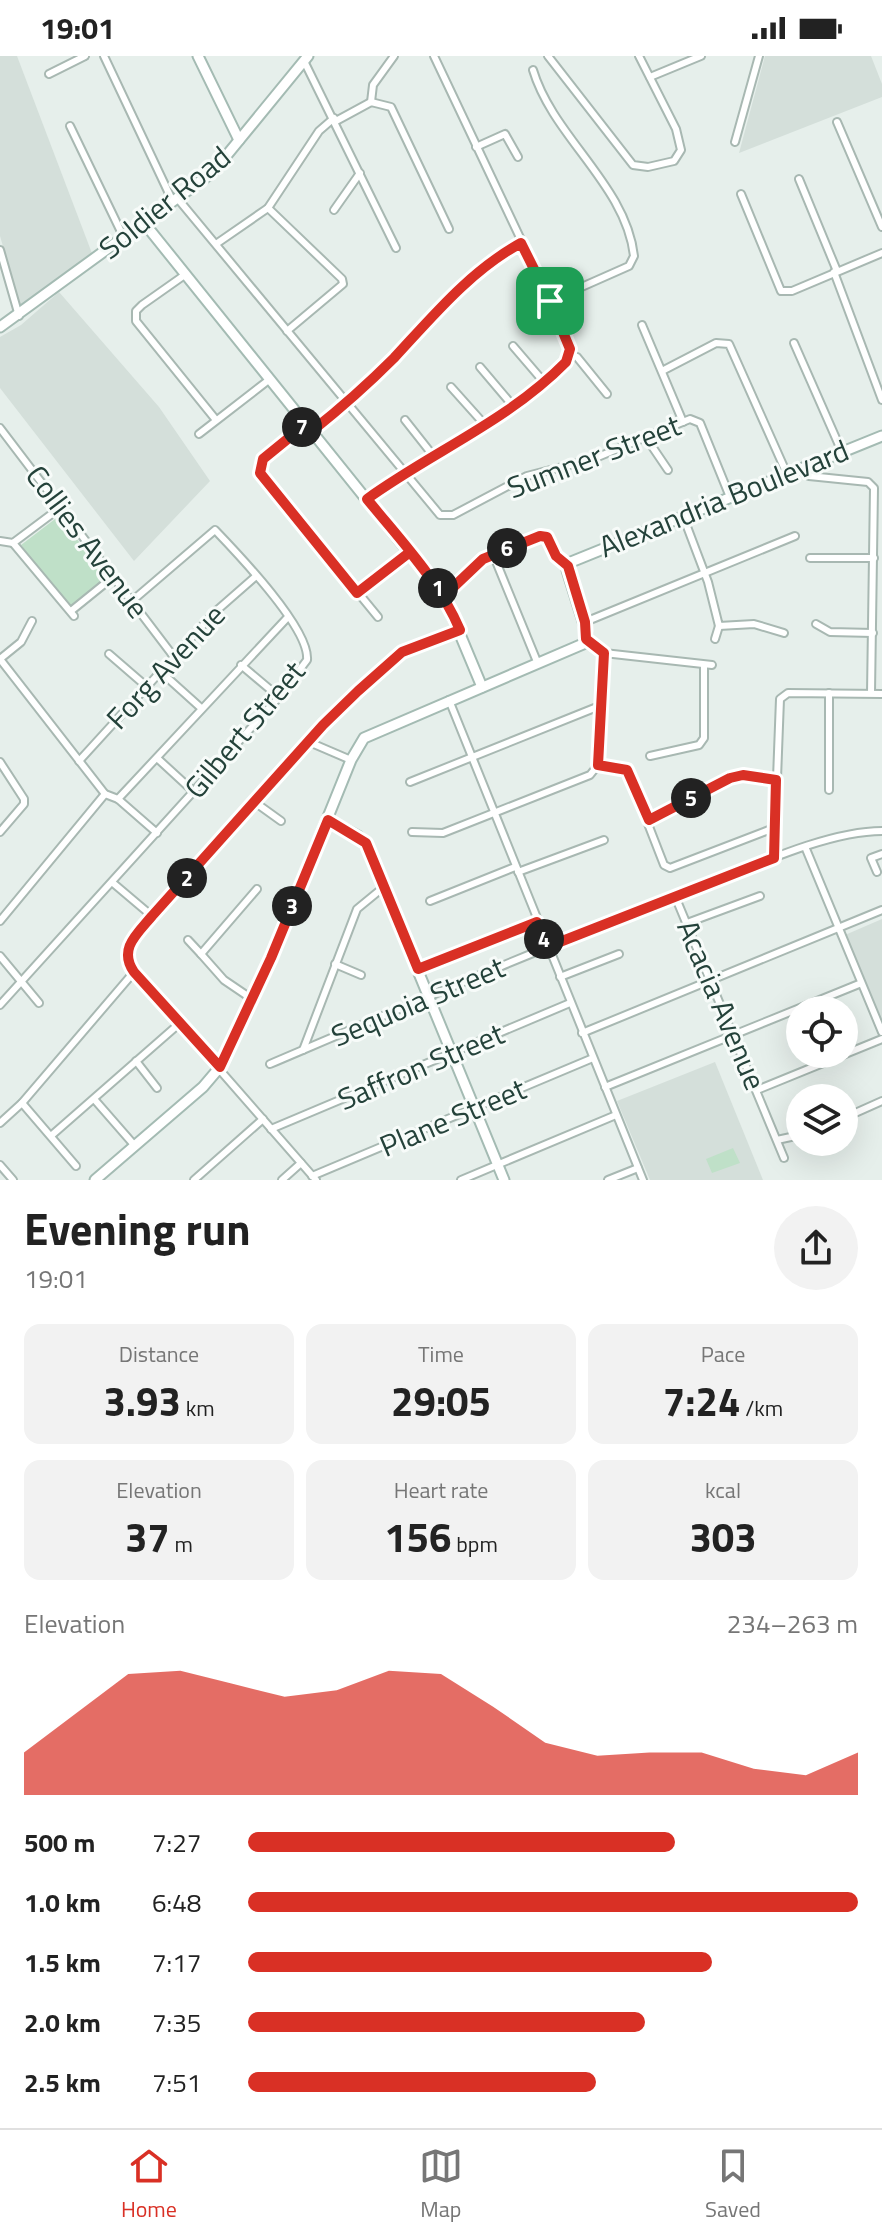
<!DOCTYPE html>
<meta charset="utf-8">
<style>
body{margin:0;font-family:"Titillium Web",sans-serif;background:#f2f2f2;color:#222;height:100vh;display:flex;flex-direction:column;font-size:30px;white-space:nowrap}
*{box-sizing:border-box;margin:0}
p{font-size:26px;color:#767676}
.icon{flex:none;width:44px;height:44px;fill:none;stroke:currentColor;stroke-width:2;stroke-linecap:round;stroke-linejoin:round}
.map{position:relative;height:1124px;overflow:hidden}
.drawer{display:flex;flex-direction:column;background:#fff;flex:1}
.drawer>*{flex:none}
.tools{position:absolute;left:786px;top:940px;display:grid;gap:16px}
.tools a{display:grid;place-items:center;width:72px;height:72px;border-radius:50%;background:#fff;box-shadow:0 8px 32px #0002;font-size:40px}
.pin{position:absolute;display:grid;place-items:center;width:68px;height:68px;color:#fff;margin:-34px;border-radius:16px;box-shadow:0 4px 12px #0006}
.km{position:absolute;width:40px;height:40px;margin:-20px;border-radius:50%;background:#222;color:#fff;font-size:22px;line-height:40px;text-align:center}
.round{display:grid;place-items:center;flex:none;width:84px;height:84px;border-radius:42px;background:#f2f2f2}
.summary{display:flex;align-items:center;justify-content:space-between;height:136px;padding:0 24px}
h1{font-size:44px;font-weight:700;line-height:60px}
.figures{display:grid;grid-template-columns:repeat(3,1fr);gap:12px;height:136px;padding:8px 24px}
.figures div{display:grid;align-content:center;border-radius:16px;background:#f2f2f2;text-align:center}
.figures b{font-size:40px;font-weight:700}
.figures small{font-size:22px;font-weight:400}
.figures p{font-size:22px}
.chart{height:224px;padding:16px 24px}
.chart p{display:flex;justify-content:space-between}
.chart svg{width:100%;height:144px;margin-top:8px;fill:#d93025;opacity:.7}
ul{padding:0 24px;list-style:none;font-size:26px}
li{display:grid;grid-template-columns:128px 96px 1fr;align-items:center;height:60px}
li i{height:20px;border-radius:10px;background:#d93025}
.status{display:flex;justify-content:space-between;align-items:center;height:56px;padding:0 40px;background:#fff;direction:ltr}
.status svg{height:22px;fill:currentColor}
.dock{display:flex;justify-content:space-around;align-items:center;height:112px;border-top:2px solid #e0e0e0;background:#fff;font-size:22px;color:#767676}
.dock a{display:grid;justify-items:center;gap:4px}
.dock .on{color:#d93025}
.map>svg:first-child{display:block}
</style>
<div class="status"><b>19:01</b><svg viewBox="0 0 49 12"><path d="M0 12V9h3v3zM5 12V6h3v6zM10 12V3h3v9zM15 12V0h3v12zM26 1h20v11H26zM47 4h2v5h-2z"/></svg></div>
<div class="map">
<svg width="882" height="1124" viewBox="0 0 882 1124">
<rect width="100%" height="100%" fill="#e6efeb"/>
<g fill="#d4dfda">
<path d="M0 0H17L93 200 21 252 0 180Z"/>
<path d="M765 0H871L882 28V41L739 97Z"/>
<path d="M59 236 159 351 210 425 134 505 0 332V281L21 269Z"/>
<path d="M882 863V970L845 879Z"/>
<path d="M715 1006 763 1124H650L617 1045Z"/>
</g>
<g fill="#bfe0c8">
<path d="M59 460 108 523 70 552 21 489Z"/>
<path d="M733 1092 740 1107 712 1117 706 1103Z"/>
</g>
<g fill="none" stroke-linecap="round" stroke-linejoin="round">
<defs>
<g id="street">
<path d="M104 0 173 146"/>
<path d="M434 0 550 245 570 298 577 301 607 338"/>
<path d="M548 0 633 109 648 111 674 105 681 94 676 73 639 0"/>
<path d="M304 5 396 192"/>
<path d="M533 14C553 81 626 129 634 200L629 210 550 245"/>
<path d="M49 18 85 0"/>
<path d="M650 21 701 0"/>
<path d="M371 46 373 29 394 0"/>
<path d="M336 65 371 46 391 51 449 173"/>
<path d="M837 66 882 171"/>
<path d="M70 70 124 182"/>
<path d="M735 86 759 0"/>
<path d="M476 91 505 78 518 101"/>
<path d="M799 123 837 215"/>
<path d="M741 138 781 235H792L882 197"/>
<path d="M178 143 440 459H453L527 420 593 403 690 363 700 367 730 441"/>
<path d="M268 152 342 223 343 228 287 275"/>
<path d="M334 154 360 117"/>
<path d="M216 188 268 152 319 75 334 62"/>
<path d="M0 194 19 260"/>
<path d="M834 216 882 344"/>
<path d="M186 218 142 249 136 255V265L216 364"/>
<path d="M642 269 683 366"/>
<path d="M794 287 842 396"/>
<path d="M513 290 543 325"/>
<path d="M480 311 513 350"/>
<path d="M662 315 716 287 729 288 787 418"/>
<path d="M451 331 485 369"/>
<path d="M405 364 435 402"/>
<path d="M306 368 263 403 260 417 378 561"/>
<path d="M0 372 174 601"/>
<path d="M312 375 346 349 474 219 521 187"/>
<path d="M199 378 270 323"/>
<path d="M647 383 668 414"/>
<path d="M797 414 809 420 868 426 874 432 871 637"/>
<path d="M367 443C419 405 478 378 529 336 544 325 561 314 570 298"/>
<path d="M683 460 708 526 719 570 754 568 784 577"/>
<path d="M0 485 13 487 61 451"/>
<path d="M13 487 74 560"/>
<path d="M493 498 538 608"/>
<path d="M810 502H874"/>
<path d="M357 537 410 496"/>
<path d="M444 540 483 503 540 480 548 482 556 500 568 510"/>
<path d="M71 555 113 521"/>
<path d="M585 566 795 480"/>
<path d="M816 568 830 576 873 577"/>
<path d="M586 583 604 597 712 609"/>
<path d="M715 583 719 570"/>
<path d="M109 598 146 630"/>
<path d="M0 603 105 738 118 743 157 777"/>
<path d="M0 603 21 586 32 565"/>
<path d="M241 609 279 641"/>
<path d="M161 616 201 652"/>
<path d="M449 644 643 1124"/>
<path d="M309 686 351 704"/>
<path d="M650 700 699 689 704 682V609"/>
<path d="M157 702 194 736"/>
<path d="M79 705 215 556 255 521"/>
<path d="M0 706 24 743V748L0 776"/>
<path d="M598 709 627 714 664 809 670 812 774 772"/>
<path d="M410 726 602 649"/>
<path d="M829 734V637"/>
<path d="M118 743 288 561"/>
<path d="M256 747 281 765"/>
<path d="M649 764 730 722 743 719 776 724"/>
<path d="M412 776 443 777 590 719 598 709 604 597"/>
<path d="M806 793 882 976"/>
<path d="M774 802 780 643 788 637 882 638"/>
<path d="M518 816 604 784"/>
<path d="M877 816 871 802 882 798"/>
<path d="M113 827 152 860"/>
<path d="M675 840 784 1102"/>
<path d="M430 845 515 811"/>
<path d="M0 865 105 738"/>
<path d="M687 867 760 840"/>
<path d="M188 884 201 898"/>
<path d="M0 900 39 947"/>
<path d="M335 908 361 919"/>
<path d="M418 913 537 866"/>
<path d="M560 921 619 898"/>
<path d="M252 943 224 924 201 898 257 833"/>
<path d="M0 949 279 641 307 604C310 573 238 498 215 474L132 545"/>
<path d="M582 977 882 854"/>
<path d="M303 994 357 853 385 830"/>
<path d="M136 1005 157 1032"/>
<path d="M270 1008C413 947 557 885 703 830 754 810 828 775 882 775"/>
<path d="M605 1031 859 928"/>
<path d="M757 1034 882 983"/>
<path d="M94 1043 135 1090"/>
<path d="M22 1047 76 1110"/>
<path d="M844 1062 882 1045"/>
<path d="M0 1067 22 1047 134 916"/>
<path d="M271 1073 570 947"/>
<path d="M52 1079 180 967"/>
<path d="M777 1084 800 1079"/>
<path d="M0 1109 13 1124"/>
<path d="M312 1120 593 1002"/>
<path d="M194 1124 263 1063"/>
<path d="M282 1124 301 1107"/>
<path d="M316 1124 134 916 126 898 152 860 323 669 402 596 459 574"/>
<path d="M461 1124 616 1059"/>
<path d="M608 1124 638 1112"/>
</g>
<g id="secondary">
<path d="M198 0 239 84"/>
<path d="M145 168 444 540 482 631"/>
<path d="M0 271 213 116 308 0"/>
<path d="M328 764 358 780 367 791 504 1124"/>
<path d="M95 1124 203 1031 220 1011 271 902 351 704 364 682 583 588 587 578 567 514 571 506 882 380"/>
</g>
</defs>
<use href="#street" stroke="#a8b8b2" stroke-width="10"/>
<use href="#secondary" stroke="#a4bbb3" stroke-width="13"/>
<use href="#street" stroke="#fff" stroke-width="6"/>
<use href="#secondary" stroke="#fff" stroke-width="9"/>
</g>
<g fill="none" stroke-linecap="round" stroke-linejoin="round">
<defs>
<path id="route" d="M550 245 570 293 566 306C508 365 432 396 367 443 401 485 439 524 460 574L402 596 358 635 323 669 152 860C137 878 118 893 134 916L220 1011 271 902 328 764 366 787 418 913 537 866 547 891 774 802 776 724 743 719 730 722 649 764 627 714 598 709 604 597 586 583 585 566 568 510 556 500 547 481 540 480 483 503 444 540 410 496 357 537 260 417 263 403 306 368 312 375C341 352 368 328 394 302 433 260 470 215 521 187L550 245"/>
</defs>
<use href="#route" stroke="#fff" stroke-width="16"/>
<use href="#route" stroke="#d93025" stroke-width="10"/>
</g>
<g text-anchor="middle" stroke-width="6" stroke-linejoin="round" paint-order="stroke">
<g font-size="30" fill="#24423a" stroke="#f7fbf9">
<text transform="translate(165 147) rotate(-39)" y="10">Soldier Road</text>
<text transform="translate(594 401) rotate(-21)" y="10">Sumner Street</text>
<text transform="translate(724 443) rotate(-22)" y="10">Alexandria Boulevard</text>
<text transform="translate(87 486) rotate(53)" y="10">Collies Avenue</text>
<text transform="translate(166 611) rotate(-47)" y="10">Forg Avenue</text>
<text transform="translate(245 674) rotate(-50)" y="10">Gilbert Street</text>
<text transform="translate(418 946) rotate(-23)" y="10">Sequoia Street</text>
<text transform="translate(721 949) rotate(67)" y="10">Acacia Avenue</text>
<text transform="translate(421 1011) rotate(-23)" y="10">Saffron Street</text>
<text transform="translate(453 1062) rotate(-23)" y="10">Plane Street</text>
</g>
</g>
</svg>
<div class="tools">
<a><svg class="icon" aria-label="locate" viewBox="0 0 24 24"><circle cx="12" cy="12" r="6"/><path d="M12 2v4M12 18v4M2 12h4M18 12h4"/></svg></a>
<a><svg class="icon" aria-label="layers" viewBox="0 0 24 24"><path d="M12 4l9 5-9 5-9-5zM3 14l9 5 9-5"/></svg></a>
</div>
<div class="pin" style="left:550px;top:245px;background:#1e9e55"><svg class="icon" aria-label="arrive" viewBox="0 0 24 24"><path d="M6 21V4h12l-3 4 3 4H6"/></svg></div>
<b class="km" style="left:438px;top:532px">1</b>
<b class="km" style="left:187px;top:822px">2</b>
<b class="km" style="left:292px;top:850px">3</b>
<b class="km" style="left:544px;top:883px">4</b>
<b class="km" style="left:691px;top:742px">5</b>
<b class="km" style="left:507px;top:492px">6</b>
<b class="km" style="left:302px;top:371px">7</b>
</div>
<section class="drawer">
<div class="summary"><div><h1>Evening run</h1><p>19:01</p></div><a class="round"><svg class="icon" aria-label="share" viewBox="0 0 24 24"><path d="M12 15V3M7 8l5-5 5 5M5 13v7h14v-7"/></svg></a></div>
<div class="figures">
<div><p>Distance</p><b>3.93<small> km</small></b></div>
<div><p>Time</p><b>29:05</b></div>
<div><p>Pace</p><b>7:24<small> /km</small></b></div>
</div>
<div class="figures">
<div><p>Elevation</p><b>37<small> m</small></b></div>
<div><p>Heart rate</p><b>156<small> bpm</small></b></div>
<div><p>kcal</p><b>303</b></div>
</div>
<div class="chart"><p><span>Elevation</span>234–263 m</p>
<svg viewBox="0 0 160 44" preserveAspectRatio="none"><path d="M0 44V31L10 19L20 7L30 6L40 10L50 14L60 12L70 6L80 7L90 17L100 28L110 32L120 31L130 31L140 36L150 38L160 31V44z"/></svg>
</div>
<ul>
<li><b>500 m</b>7:27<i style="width:70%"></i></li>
<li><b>1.0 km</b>6:48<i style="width:100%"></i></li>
<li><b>1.5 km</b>7:17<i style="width:76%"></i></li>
<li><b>2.0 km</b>7:35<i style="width:65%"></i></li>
<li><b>2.5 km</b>7:51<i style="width:57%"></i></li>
</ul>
</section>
<nav class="dock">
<a class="on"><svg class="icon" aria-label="home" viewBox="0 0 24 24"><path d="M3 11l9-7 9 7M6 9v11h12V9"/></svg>Home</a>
<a><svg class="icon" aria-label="map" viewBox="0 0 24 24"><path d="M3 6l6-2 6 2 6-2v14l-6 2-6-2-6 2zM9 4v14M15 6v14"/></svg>Map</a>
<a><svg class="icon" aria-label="saved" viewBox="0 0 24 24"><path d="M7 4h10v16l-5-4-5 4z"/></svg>Saved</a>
</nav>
